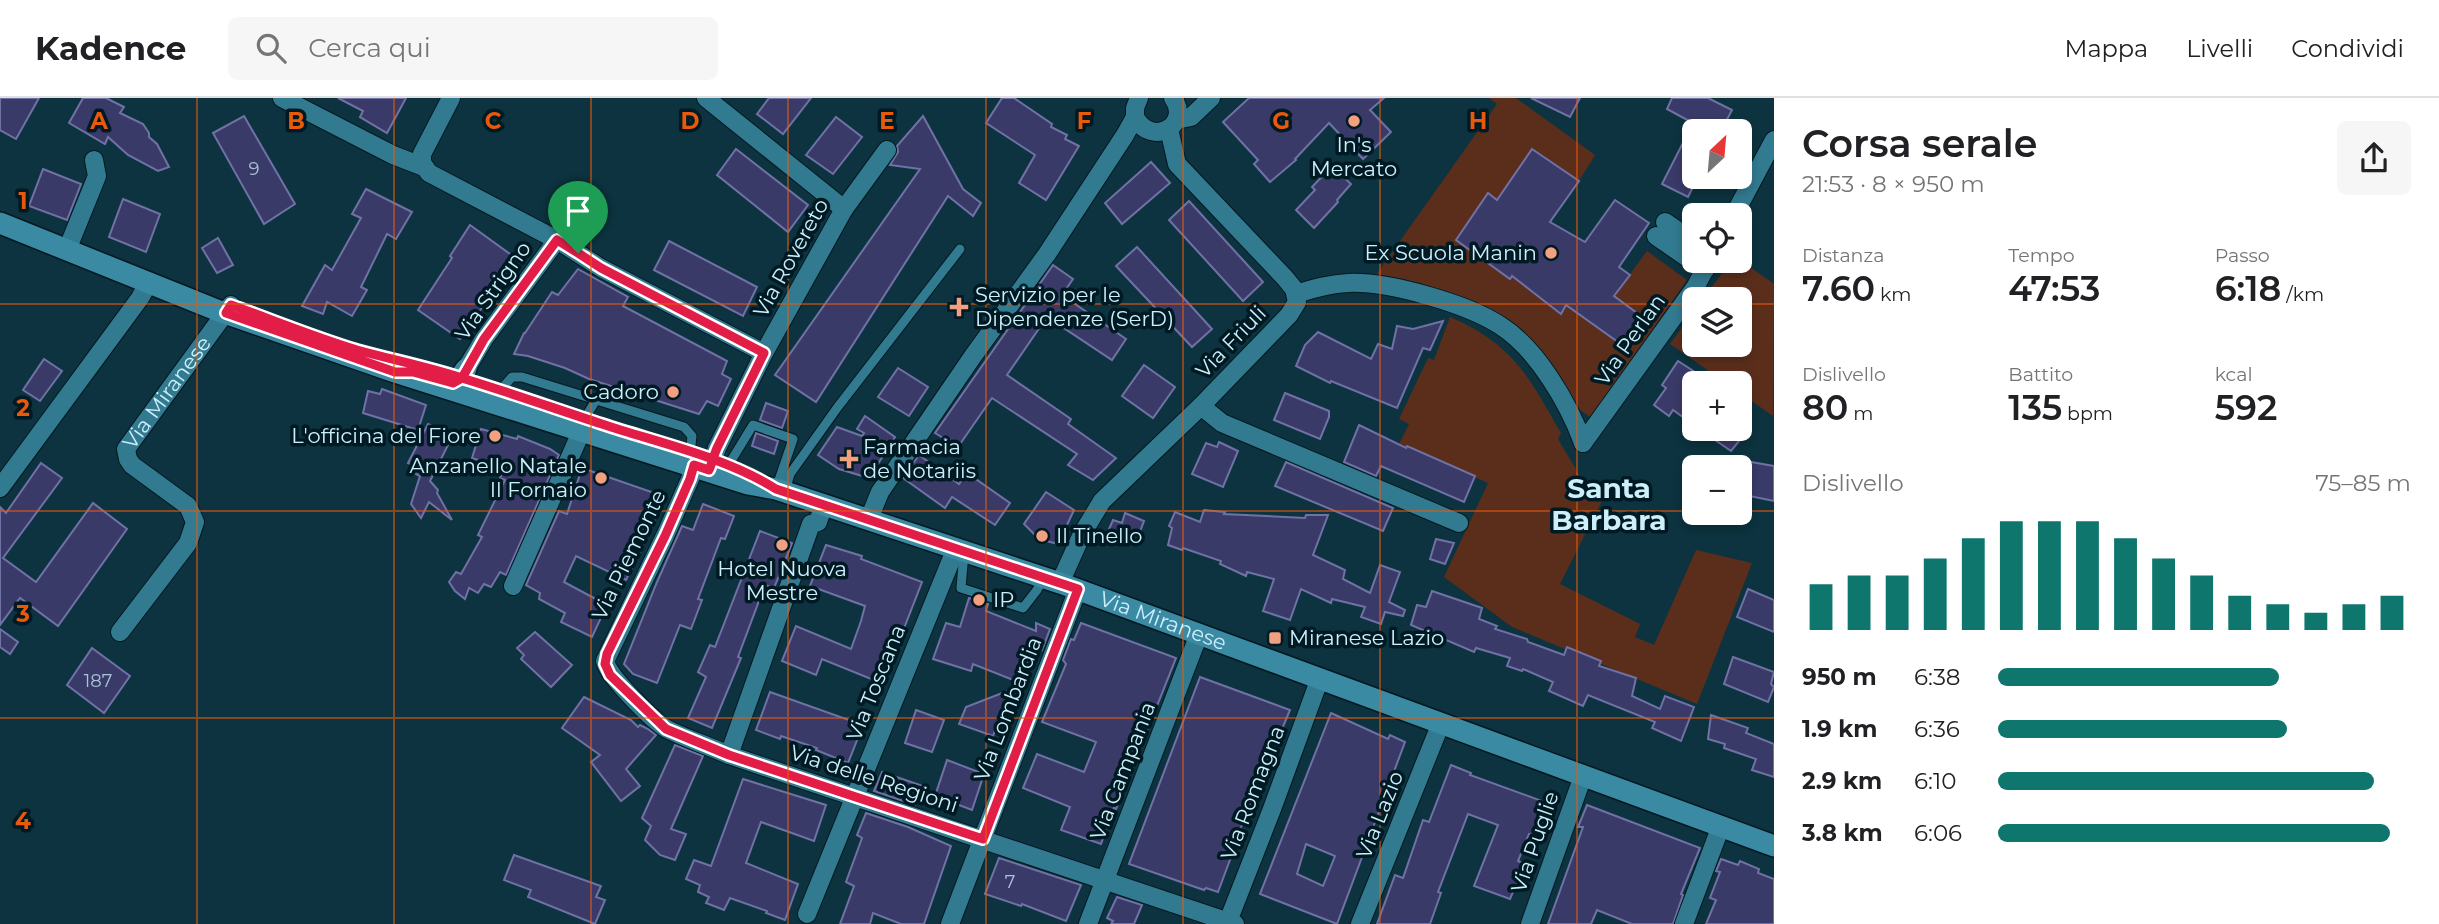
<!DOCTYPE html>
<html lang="it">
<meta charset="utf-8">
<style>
body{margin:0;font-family:Montserrat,sans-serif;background:#f6f6f6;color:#202124;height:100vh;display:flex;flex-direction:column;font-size:26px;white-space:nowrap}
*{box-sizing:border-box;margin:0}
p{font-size:23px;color:#757577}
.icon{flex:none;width:38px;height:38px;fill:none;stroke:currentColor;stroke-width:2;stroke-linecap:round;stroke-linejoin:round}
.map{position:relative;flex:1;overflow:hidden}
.side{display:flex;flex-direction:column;background:#fff;width:665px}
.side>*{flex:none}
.needle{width:46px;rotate:26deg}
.buttons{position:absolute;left:1682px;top:21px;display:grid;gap:14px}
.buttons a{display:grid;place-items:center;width:70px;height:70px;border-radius:10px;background:#fff;box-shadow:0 4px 10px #0003;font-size:35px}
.pin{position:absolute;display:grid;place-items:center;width:60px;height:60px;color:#fff;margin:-72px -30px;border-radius:50% 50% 50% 0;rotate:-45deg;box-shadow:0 0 7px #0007}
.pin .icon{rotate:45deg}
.round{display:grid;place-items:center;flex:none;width:74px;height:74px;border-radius:10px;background:#f6f6f6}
.summary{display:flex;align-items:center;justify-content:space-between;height:119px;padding:0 28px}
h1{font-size:38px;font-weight:600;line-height:52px}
.metrics{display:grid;grid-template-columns:repeat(3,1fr);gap:10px;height:119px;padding:7px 28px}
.metrics div{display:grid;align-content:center}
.metrics b{font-size:35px;font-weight:600}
.metrics small{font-size:19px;font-weight:400}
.metrics p{font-size:19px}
.chart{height:196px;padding:14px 28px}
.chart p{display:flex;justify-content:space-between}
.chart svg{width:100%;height:126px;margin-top:7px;stroke:#0f766e;stroke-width:6}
ul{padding:0 28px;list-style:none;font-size:23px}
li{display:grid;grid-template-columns:112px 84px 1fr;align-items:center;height:52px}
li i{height:18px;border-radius:9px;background:#0f766e}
header{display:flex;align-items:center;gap:42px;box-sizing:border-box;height:98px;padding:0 35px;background:#fff;border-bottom:2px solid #e0e0e0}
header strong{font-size:33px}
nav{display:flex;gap:38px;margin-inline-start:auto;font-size:24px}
.search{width:490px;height:63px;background:#f6f6f6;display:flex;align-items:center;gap:18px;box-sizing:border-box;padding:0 24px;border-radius:10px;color:#757577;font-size:26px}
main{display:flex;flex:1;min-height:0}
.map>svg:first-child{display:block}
</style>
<header>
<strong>Kadence</strong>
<div class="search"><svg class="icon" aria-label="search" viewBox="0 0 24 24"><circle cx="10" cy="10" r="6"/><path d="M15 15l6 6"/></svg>Cerca qui</div>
<nav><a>Mappa</a><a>Livelli</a><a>Condividi</a></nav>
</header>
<main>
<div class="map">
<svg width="1774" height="826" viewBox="0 0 1774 826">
<rect width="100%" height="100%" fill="#0c333f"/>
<g fill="#5b2e1c">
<path d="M1489 0H1516L1595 57 1579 83 1532 52 1497 102 1488 96 1456 142 1510 181 1522 163 1561 215 1566 207 1625 249 1614 198 1647 153 1687 182 1592 320 1574 308 1546 260 1403 184 1376 177 1497 6Z"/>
<path d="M1740 162 1774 186 1773 318 1740 295V285H1726L1670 246 1694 213V247H1740V201H1703L1731 163Z"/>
<path d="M1450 219C1514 247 1528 278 1561 335L1558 341 1580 378 1603 401 1560 486 1640 526 1635 539 1654 547 1696 452 1752 465 1697 606 1512 529 1444 479 1488 385 1399 346 1409 326 1399 321 1428 260 1434 262Z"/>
</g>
<g fill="#3a3a68" stroke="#7072a5" stroke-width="2" fill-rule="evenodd">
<path d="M0 0H39L16 41 0 32Z"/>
<path d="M83 0H106L124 9 120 15 143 26 149 35V39L157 46 169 69 158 73 128 57 108 39 105 46 69 25Z"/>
<path d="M338 0H406L387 35 360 19 363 13Z"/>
<path d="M769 0H811L783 36 757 16Z"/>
<path d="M1002 0H1014L1052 26 1051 29 1067 37 1065 41 1079 48 1046 102 1019 85 1035 57 986 25Z"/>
<path d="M1249 0H1384L1370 12 1391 34 1363 61 1329 25 1295 61 1296 62 1270 84 1254 66 1258 62 1223 24Z"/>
<path d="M1531 0H1580L1570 19Z"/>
<path d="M1672 0H1708L1732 12 1721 33H1694V87L1688 99 1662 86 1693 25 1667 11Z"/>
<path d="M244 18 295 106 264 126 213 35Z"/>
<path d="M923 18 963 91 981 105 973 118 948 98 816 304 775 277 920 71 890 67 898 54 897 48Z"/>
<path d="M836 19 862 39 833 76 806 57Z"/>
<path d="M736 51 808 107 788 134 717 77Z"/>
<path d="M1532 51 1579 83 1550 124 1585 144 1615 102 1649 125 1619 169 1630 177 1614 198 1645 221 1625 249 1566 207 1561 216 1512 178 1510 181 1456 142 1488 95 1497 102Z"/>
<path d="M1151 64 1170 85 1122 126 1105 105Z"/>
<path d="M1332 68 1351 86 1337 102 1338 104 1314 130 1296 112 1315 92 1312 89Z"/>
<path d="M43 71 81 86 67 122 29 108Z"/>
<path d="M366 91 412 114 396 141 387 136 361 189 367 192 352 218 327 204 323 216 302 208 325 167 332 172 361 120 352 116Z"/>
<path d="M123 101 160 116 146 154 109 139Z"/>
<path d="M1189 103 1263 184 1243 203 1169 122Z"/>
<path d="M470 127 521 164 497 193 495 191 460 241 418 212 452 160 450 158Z"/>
<path d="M218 140 233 167 217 175 202 150Z"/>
<path d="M669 143 757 189 743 218 654 172Z"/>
<path d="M1137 149 1212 231 1192 249 1116 168Z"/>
<path d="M1053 167 1073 181 1062 197 1126 241 1112 262 1047 219 1007 277 1071 321 1068 326 1116 360 1093 382 1068 367 1077 356 992 300 958 349 935 335Z"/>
<path d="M578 171 628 199 623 208 727 263 722 276 731 281 718 308 707 303 699 316 589 281 565 270 528 258 514 256 524 235H525L552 194 558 197Z"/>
<path d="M1443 223 1430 252 1423 250 1397 310 1331 283 1330 285 1296 268 1305 247 1318 234 1371 261 1378 246 1392 251 1397 228 1413 231Z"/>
<path d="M44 261 62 273 40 303 23 292Z"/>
<path d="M1678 263 1712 285H1694V327L1673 312 1669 318 1654 307 1666 290 1662 287Z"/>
<path d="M1144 267 1175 289 1153 320 1122 298Z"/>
<path d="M898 270 928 289 909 318 878 299Z"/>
<path d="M382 291 426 307 418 332 363 315 368 293 380 296Z"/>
<path d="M1285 295 1329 313V319L1320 341 1274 322Z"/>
<path d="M766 305 788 313 782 330 760 322Z"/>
<path d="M865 318 895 339 869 380 839 371 818 357 837 329 862 338 864 335 857 331Z"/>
<path d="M428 326 453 337 430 383 438 392 437 395 452 422 429 404 421 420 411 406 420 378 416 376 419 370 408 365Z"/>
<path d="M1359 327 1406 350 1407 348 1475 378 1464 404 1381 368 1376 378 1344 364Z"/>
<path d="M481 331 517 341 518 338 550 351 559 357 506 477 500 474 491 489 484 486 478 495 469 490 465 501 455 493 449 484 456 474 461 476 482 439 478 437 505 382 500 380 504 371 472 360Z"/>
<path d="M1699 331H1749L1731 353Z"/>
<path d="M756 335 778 343 774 356 752 348Z"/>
<path d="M1219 344 1238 353 1223 389 1192 376 1206 345 1217 349Z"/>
<path d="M919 357 959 386 967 375 1010 405 995 427 952 399 945 410 903 380Z"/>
<path d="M1740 362 1774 368V403L1740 396Z"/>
<path d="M1286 364 1393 410 1383 433 1275 388Z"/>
<path d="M41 365 62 380 3 460 36 484 93 405 127 431 58 528 20 500 0 527V409L6 415Z"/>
<path d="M582 370 666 399 626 482 576 458 564 484 607 507 592 539 561 524 565 515 539 501 540 495 526 487 559 413 567 416Z"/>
<path d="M1046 394 1074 412 1058 446 1039 441 1024 426Z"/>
<path d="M703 406 734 418 725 441 721 440 698 501 702 502 691 531 680 527 657 585 633 576 624 566 657 484 682 428 693 432Z"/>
<path d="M1204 412 1225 414 1224 416 1305 420 1306 417H1328L1313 457 1345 472 1343 481 1370 495 1380 467 1400 474 1389 504 1405 512 1403 518 1385 514 1381 526 1361 519 1365 509 1332 501 1331 505 1301 491 1290 522 1263 513 1274 481 1247 474 1246 478 1220 466 1221 463 1183 450 1182 452 1168 447 1172 430 1169 428 1175 414 1200 424Z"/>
<path d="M1125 415 1144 423 1136 444 1123 440 1121 445 1106 438 1113 422 1122 425Z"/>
<path d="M760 433 792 445 774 490 765 487 738 559 741 560 712 630 688 620 706 579 698 574 710 547 715 549Z"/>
<path d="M1436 441 1454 445 1445 466 1430 461Z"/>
<path d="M826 447 862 458 861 461 922 484 901 538 894 536 876 583 822 561 816 577 782 563 796 528 851 551 861 523 865 508 810 488Z"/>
<path d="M1748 491 1774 502V534L1737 519Z"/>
<path d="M1432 493 1482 510 1479 521 1497 528 1495 531 1527 541 1528 544 1564 557 1567 549 1601 563 1599 568 1636 580 1632 598 1660 611 1665 598 1694 609 1681 643 1652 630 1655 624 1588 597 1583 608 1549 593 1553 584 1523 571 1522 573 1507 568 1510 560 1476 550 1474 554 1411 527 1417 507 1426 509Z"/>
<path d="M969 500 988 506 986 513 1036 533V525L1050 531 1042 552 1034 548 1021 585 973 566 971 573 933 561 946 525 960 529Z"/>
<path d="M1081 525 1176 560 1116 711 1114 710 1101 746 1061 732 1070 709 1023 690 1037 656 1084 674 1096 644 1042 624 1066 566 1063 562 1071 541 1074 542Z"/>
<path d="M0 531 18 544 10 556 0 549Z"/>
<path d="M535 534 572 567 551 589 521 561 524 557 517 550Z"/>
<path d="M92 550 130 578 104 615 67 587Z"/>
<path d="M1733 559 1774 574 1771 586 1774 589 1768 604 1724 586Z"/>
<path d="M1200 579 1290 612 1229 758 1231 759 1218 794 1206 790 1204 792 1129 766Z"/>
<path d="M1010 592 993 638 959 626 966 609Z"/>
<path d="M770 594 863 627 848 665 816 652 817 650 781 638 780 641 756 632Z"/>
<path d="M584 599 631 622 638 629 640 627 648 631 656 637 626 671 640 688 621 703 591 664 600 657 562 630Z"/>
<path d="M916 612 944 622 932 654 905 645Z"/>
<path d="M1331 615 1388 641 1390 637 1405 644 1337 826 1260 796ZM1306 746 1335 758 1323 788 1297 776Z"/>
<path d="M1711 617 1748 630 1746 635 1774 646V679L1752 672 1756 661 1724 650 1725 646 1708 641Z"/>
<path d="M675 647 703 658 671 731 686 736 675 762 660 757 645 742 651 728 642 720Z"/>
<path d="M947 662 984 676 972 712 935 698Z"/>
<path d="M1451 667 1471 675 1470 677 1553 707 1541 740 1529 736 1518 763 1525 766 1510 801 1474 788 1498 727 1468 716 1438 794 1441 795 1430 826H1377L1395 777 1403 780 1423 722 1429 724Z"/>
<path d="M882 674 923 688 915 707 874 693Z"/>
<path d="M743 681 826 707 814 743 761 724 746 765 798 786 785 822 766 815 767 813 730 800 724 812 706 805 709 799 698 794 700 787 686 781 694 762 711 768Z"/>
<path d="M1587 707 1700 750 1681 796 1683 797 1673 826H1632L1597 812 1591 826H1548L1583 729H1578Z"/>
<path d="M866 715 908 729 951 748 924 826H901L873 815 870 826H840L854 788 846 784 862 740 857 737Z"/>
<path d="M514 757 601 788 596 799 605 802 595 826 528 799 531 792 504 782Z"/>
<path d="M999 760 1081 787 1066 823 1022 806 1021 808 985 796Z"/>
<path d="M1721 761 1738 767 1740 763 1759 771 1758 775 1774 781V826H1706L1716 802 1710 800 1720 774 1716 773Z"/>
<path d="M1117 799 1142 807 1134 826H1111L1113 823 1107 820Z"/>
</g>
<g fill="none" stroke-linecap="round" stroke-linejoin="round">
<defs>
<g id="lane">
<path d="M505 287 512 279H522L684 329 692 338 691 347"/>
<path d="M588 315 596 302"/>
<path d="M723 376 753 327 793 341 776 391"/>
<path d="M785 393 790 376 837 310 960 151"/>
<path d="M964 455 961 490 1023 510 1037 492 1043 480"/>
</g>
<g id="street">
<path d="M282 0 393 57 424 69"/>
<path d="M451 0 422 56V65L429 75 557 142 601 170 764 255"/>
<path d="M706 0 844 111"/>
<path d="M1135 19C1151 50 1192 27 1173 0"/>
<path d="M1176 22 1191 19 1211 0"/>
<path d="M1734 117 1774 42"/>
<path d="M1665 124 1694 144"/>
<path d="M1656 138 1705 172"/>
<path d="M67 152 97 78 94 62"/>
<path d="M1296 196C1314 190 1330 186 1348 185 1388 183 1468 206 1501 228 1537 251 1569 306 1583 345"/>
<path d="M466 271 484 241 557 142"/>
<path d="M1201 308 1222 325 1459 425"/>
<path d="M1583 345 1696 188 1709 163"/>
<path d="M694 367 690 381 665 438 605 563C608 578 653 623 667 631 687 641 709 648 729 657L1235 826"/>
<path d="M710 372 717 350 764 255 844 111 887 52"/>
<path d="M0 390 140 200 149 184"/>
<path d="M869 421 880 394 973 258 1047 156 1125 37 1135 19V10L1139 0"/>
<path d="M1060 485 1082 436 1102 403 1201 308 1289 217 1297 204 1294 191 1285 180 1177 66 1169 31"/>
<path d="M513 488 582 332"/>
<path id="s1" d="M120 534 188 445 195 424 188 408 132 367 128 361 126 351 231 207"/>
<path d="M729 657 811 426 818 424 824 406"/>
<path d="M807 816 956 450"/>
<path d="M950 826 1078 491"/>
<path d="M1088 826 1199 536"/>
<path d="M1227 826 1272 711 1320 580"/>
<path d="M1360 826 1441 625"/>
<path d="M1530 826 1583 678"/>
<path d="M1684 826 1721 728"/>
</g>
<g id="secondary">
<path id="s2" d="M0 125 219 213 395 274 748 386 776 391 1060 485 1774 748"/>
<path d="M438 281 457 284 466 271"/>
</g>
</defs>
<use href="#lane" stroke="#041920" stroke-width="11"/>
<use href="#street" stroke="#041920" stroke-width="20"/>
<use href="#secondary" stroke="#041920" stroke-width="24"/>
<use href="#lane" stroke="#327a90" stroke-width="9"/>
<use href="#street" stroke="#327a90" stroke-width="18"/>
<use href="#secondary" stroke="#3b8aa3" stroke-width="21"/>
</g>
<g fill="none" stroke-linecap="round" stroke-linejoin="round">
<defs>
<path id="route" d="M578 155 557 142 484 241 462 280 453 285 413 274H395L226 215 231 207C273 222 314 239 357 252 393 262 429 269 465 281 511 295 556 311 602 326 659 345 725 359 776 391L1078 491 983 741 729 657 666 631 610 577 605 566 607 556 665 438 690 381 694 367 709 372C712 365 714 357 717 350L764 255 601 170 578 155"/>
</defs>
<use href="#route" stroke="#fff" stroke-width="14"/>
<use href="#route" stroke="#e11d48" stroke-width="9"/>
</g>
<path fill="none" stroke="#e8590c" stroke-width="2" stroke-opacity="0.55" d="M197 0V826M394 0V826M591 0V826M788 0V826M986 0V826M1183 0V826M1380 0V826M1577 0V826M0 206H1694M1740 206H1774M0 413H1694M1740 413H1774M0 620H1774"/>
<g fill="#f2a080" stroke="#001a23" stroke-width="2.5">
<circle cx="1354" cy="23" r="7"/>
<circle cx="1551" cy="155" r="7"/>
<path d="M955.5 198.5h7v7h7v7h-7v7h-7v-7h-7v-7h7z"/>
<circle cx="673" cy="294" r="7"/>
<circle cx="495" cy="338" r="7"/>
<path d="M845.5 350.5h7v7h7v7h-7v7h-7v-7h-7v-7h7z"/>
<circle cx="601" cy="380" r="7"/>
<circle cx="1042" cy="438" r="7"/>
<circle cx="782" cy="447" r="7"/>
<circle cx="979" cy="502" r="7"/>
<rect x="1268" y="533" width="14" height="14" rx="3.5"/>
</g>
<g text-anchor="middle" stroke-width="7" stroke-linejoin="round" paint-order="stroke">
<g font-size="18" fill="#a8c2d6">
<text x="254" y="77">9</text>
<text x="98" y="589">187</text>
<text x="1010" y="790">7</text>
</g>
<g font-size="21" fill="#cdeffb" stroke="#001a23" text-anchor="start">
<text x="1354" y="54" text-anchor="middle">In's<tspan x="1354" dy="24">Mercato</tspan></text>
<text x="1537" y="162" text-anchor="end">Ex Scuola Manin</text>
<text x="975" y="204">Servizio per le<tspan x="975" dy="24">Dipendenze (SerD)</tspan></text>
<text x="659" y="301" text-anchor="end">Cadoro</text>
<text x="481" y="345" text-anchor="end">L'officina del Fiore</text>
<text x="863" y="356">Farmacia<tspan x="863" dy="24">de Notariis</tspan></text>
<text x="587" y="375" text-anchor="end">Anzanello Natale<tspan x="587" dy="24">Il Fornaio</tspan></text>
<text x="1056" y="445">Il Tinello</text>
<text x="782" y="478" text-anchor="middle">Hotel Nuova<tspan x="782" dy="24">Mestre</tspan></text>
<text x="993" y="509">IP</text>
<text x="1289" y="547">Miranese Lazio</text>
</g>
<g font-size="21" fill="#cdeffb" stroke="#001a23">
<text transform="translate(791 160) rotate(-61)" y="7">Via Rovereto</text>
<text transform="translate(493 193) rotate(-55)" y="7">Via Strigno</text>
<text transform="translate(1630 242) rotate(-55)" y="7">Via Perlan</text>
<text transform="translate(1231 244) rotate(-46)" y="7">Via Friuli</text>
<text dy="7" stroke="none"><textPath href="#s1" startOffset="308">Via Miranese</textPath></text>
<text transform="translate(629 457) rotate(-64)" y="7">Via Piemonte</text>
<text dy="7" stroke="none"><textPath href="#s2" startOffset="1230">Via Miranese</textPath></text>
<text transform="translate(876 585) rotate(-68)" y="7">Via Toscana</text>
<text transform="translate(1008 611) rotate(-69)" y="7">Via Lombardia</text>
<text transform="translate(1123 673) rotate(-69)" y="7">Via Campania</text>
<text transform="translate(874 681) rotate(18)" y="7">Via delle Regioni</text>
<text transform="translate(1253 695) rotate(-69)" y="7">Via Romagna</text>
<text transform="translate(1380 717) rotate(-68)" y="7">Via Lazio</text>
<text transform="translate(1535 744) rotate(-71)" y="7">Via Puglie</text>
</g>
<g font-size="28" font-weight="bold" fill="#cdeffb" stroke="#001a23">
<text x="1609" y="400">Santa<tspan x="1609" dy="32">Barbara</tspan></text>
</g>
</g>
<g font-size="23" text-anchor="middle" font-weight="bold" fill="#e8590c" stroke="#001a23" stroke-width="7" stroke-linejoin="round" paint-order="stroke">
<text x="99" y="31">A</text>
<text x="296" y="31">B</text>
<text x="493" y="31">C</text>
<text x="690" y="31">D</text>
<text x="887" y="31">E</text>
<text x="1084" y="31">F</text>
<text x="1281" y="31">G</text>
<text x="1478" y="31">H</text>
<text x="23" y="111">1</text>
<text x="23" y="318">2</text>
<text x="23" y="524">3</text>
<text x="23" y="731">4</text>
</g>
</svg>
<div class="buttons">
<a><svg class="needle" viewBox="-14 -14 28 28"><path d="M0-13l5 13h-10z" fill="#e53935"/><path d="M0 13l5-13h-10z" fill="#757577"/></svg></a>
<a><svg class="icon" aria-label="locate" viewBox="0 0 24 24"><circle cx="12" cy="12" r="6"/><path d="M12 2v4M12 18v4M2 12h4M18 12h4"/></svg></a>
<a><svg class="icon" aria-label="layers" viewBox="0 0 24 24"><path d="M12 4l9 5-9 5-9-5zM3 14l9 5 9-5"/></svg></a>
<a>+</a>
<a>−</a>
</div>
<div class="pin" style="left:578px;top:155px;background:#1e9e55"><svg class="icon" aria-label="arrive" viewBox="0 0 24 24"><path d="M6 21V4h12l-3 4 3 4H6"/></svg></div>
</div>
<section class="side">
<div class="summary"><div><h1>Corsa serale</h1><p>21:53 · 8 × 950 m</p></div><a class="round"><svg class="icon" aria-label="share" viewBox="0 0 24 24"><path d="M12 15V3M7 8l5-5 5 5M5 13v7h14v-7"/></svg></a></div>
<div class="metrics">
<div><p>Distanza</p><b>7.60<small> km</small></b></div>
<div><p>Tempo</p><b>47:53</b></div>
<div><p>Passo</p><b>6:18<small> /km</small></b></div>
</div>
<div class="metrics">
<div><p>Dislivello</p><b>80<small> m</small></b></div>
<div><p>Battito</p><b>135<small> bpm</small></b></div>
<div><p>kcal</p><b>592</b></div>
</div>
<div class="chart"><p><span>Dislivello</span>75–85 m</p>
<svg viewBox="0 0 160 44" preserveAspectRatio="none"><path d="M5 44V28M15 44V25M25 44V25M35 44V19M45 44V12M55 44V6M65 44V6M75 44V6M85 44V12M95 44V19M105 44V25M115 44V32M125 44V35M135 44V38M145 44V35M155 44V32"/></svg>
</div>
<ul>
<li><b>950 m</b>6:38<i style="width:68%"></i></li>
<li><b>1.9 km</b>6:36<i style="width:70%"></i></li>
<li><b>2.9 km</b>6:10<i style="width:91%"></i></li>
<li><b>3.8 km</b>6:06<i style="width:95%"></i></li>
</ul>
</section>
</main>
